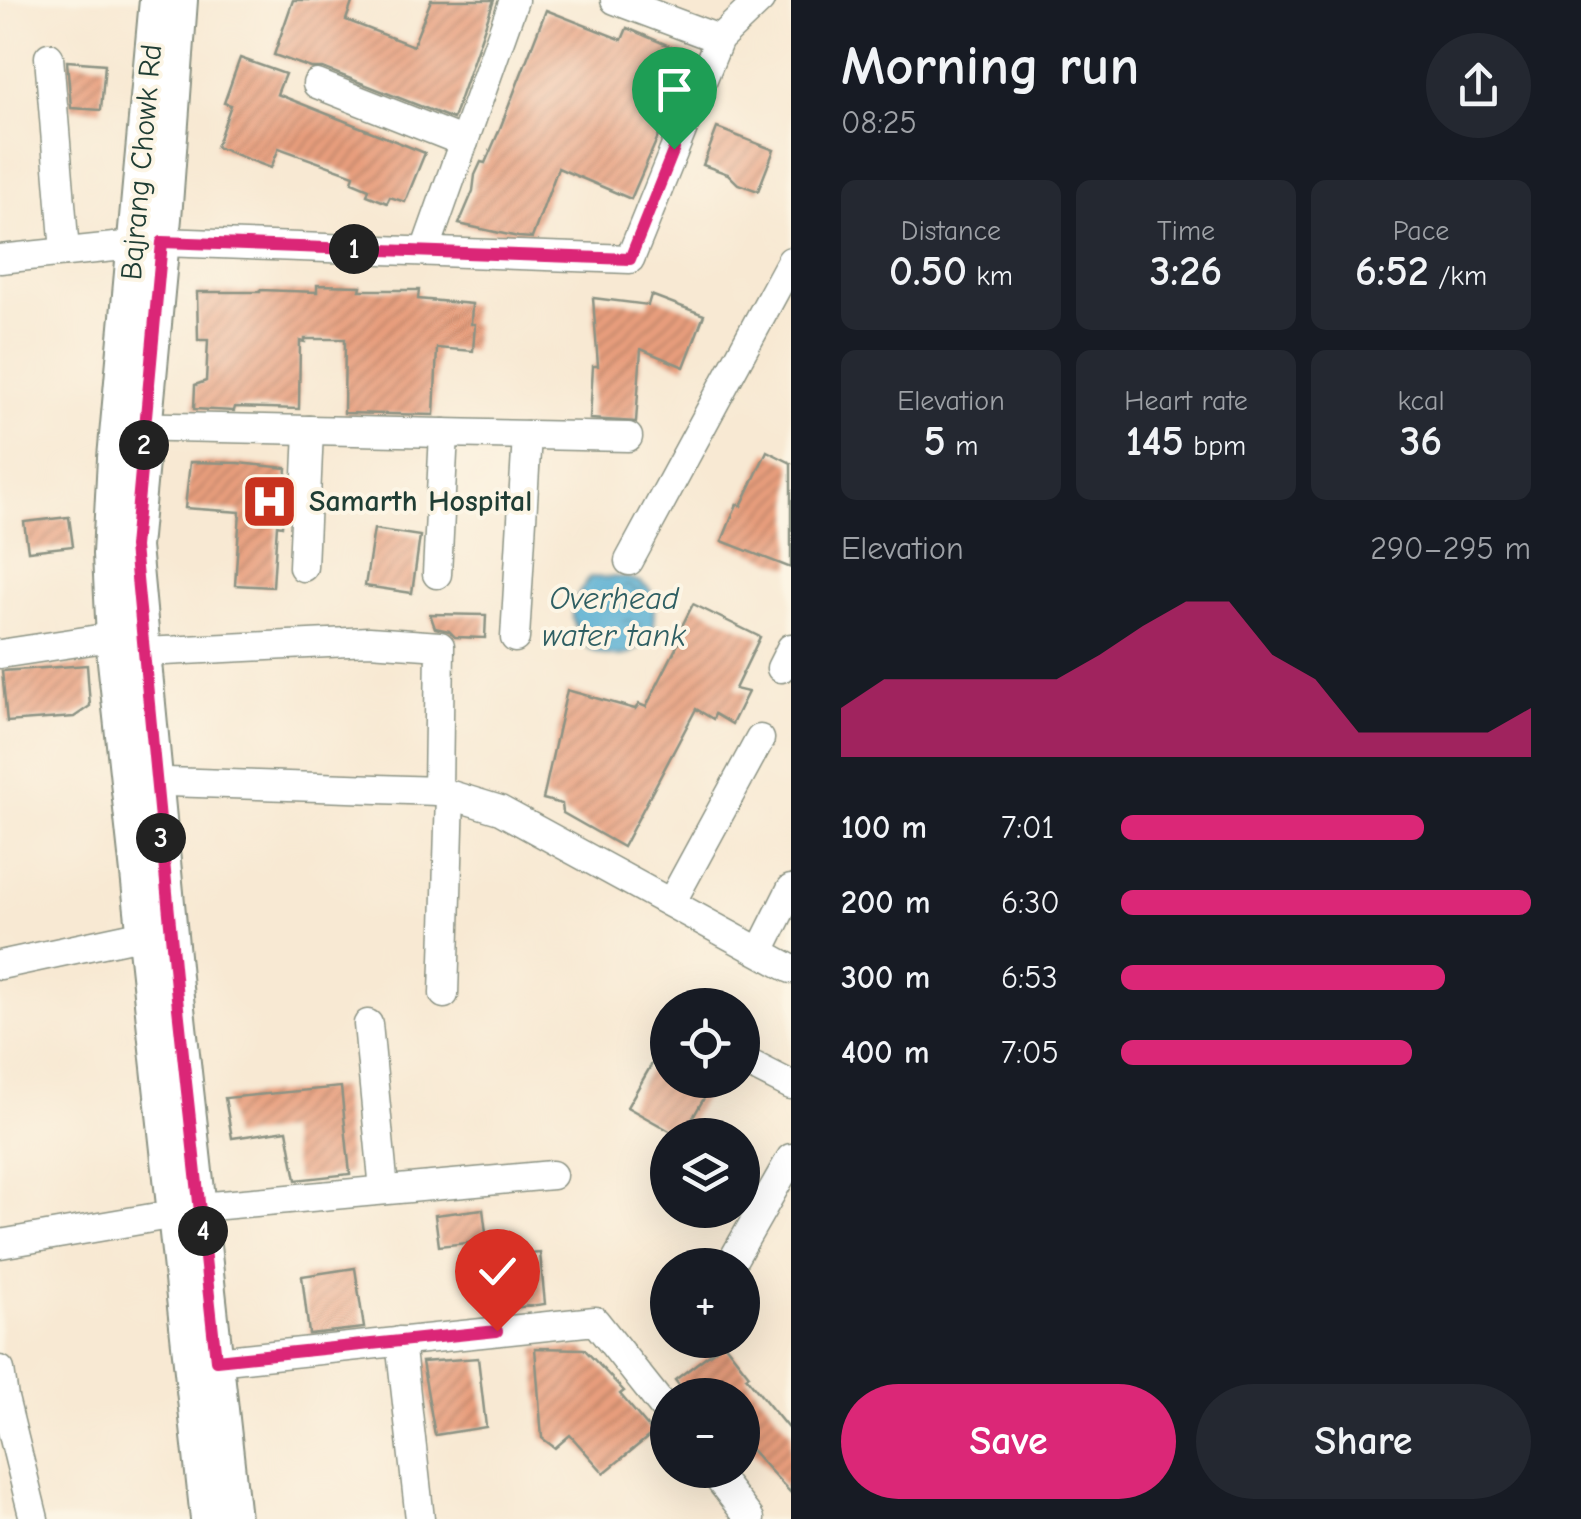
<!DOCTYPE html>
<meta charset="utf-8">
<style>
body{margin:0;font-family:"Comic Neue",sans-serif;background:#242831;color:#f1f3f6;height:100vh;display:flex;flex-direction:column;font-size:38px;white-space:nowrap}
*{box-sizing:border-box;margin:0}
p{font-size:32px;color:#9ea1a6}
.icon{flex:none;width:55px;height:55px;fill:none;stroke:currentColor;stroke-width:2;stroke-linecap:round;stroke-linejoin:round}
.map{position:relative;flex:1;overflow:hidden}
.drawer{display:flex;flex-direction:column;background:#171b24;width:790px}
.drawer>*{flex:none}
.buttons{position:absolute;left:650px;top:988px;display:grid;gap:20px}
.buttons a{display:grid;place-items:center;width:110px;height:110px;border-radius:50%;background:#171b24;box-shadow:0 10px 40px #0002;font-size:50px}
.pin{position:absolute;display:grid;place-items:center;width:85px;height:85px;color:#fff;margin:-102px -42px;border-radius:50% 50% 50% 0;rotate:-45deg;box-shadow:0 0 10px #0007}
.pin .icon{rotate:45deg}
.km{position:absolute;width:50px;height:50px;margin:-25px;border-radius:50%;background:#222;color:#fff;font-size:28px;line-height:50px;text-align:center}
.round{display:grid;place-items:center;flex:none;width:105px;height:105px;border-radius:52px;background:#242831}
.headline{display:flex;align-items:center;justify-content:space-between;height:170px;padding:0 50px}
h1{font-size:55px;font-weight:700;line-height:75px}
.stats{display:grid;grid-template-columns:repeat(3,1fr);gap:15px;height:170px;padding:10px 50px}
.stats div{display:grid;align-content:center;border-radius:15px;background:#242831;text-align:center}
.stats b{font-size:42px;font-weight:700}
.stats small{font-size:28px;font-weight:400}
.stats p{font-size:28px}
.chart{height:280px;padding:20px 50px}
.chart p{display:flex;justify-content:space-between}
.chart svg{width:100%;height:180px;margin-top:10px;fill:#db2777;opacity:.7}
.cta{display:flex;gap:20px;margin-top:auto;padding:20px 50px}
.cta a{flex:1;height:115px;border-radius:60px;background:#db2777;color:#fff;font-size:40px;font-weight:700;line-height:115px;text-align:center}
.cta a+a{background:#242831;color:#f1f3f6}
ul{padding:0 50px;list-style:none;font-size:32px}
li{display:grid;grid-template-columns:160px 120px 1fr;align-items:center;height:75px}
li i{height:25px;border-radius:12px;background:#db2777}
main{display:flex;flex:1;min-height:0}
.map>svg:first-child{display:block}
</style>
<main>
<div class="map">
<svg width="791" height="1519" viewBox="0 0 791 1519">
<defs>
<pattern id="water-ripples" width="26" height="14" patternUnits="userSpaceOnUse" patternTransform="scale(2.5)"><rect width="26" height="14" fill="#55add2"/><path d="M2 4q2-2 4 0t4 0M15 11q2-2 4 0t4 0" fill="none" stroke="#468eab"/></pattern>
<pattern id="building-hatch" width="6" height="6" patternUnits="userSpaceOnUse" patternTransform="scale(2.5)"><rect width="6" height="6" fill="#e89e7d"/><path d="M-1 1l2-2M0 6l6-6M5 7l2-2" fill="none" stroke="#bb8267"/></pattern>
</defs>
<rect width="100%" height="100%" fill="#fcf5e5"/>
<filter id="ink" filterUnits="userSpaceOnUse"><feTurbulence type="fractalNoise" baseFrequency=".01" numOctaves="2"/><feDisplacementMap in="SourceGraphic" scale="20" xChannelSelector="R" yChannelSelector="G"/><feConvolveMatrix kernelMatrix="1 2 1 2 8 2 1 2 1" color-interpolation-filters="sRGB"/></filter>
<filter id="wash" filterUnits="userSpaceOnUse"><feTurbulence type="fractalNoise" baseFrequency=".0048" numOctaves="4" result="noise"/><feDisplacementMap in="SourceGraphic" scale="40" xChannelSelector="R" yChannelSelector="G"/><feGaussianBlur stdDeviation="2.25" result="paint"/><feColorMatrix in="noise" values="0 0 0 0 0 0 0 0 0 0 0 0 0 0 0 0 0 1.4 0 .05"/><feComposite in="paint" operator="in"/></filter>
<g filter="url(#wash)">
<rect width="100%" height="100%" fill="#f8e9d3"/>
<path fill="url(#water-ripples)" stroke="#3a7583" stroke-width="2.5" d="M590 577C605 578 624 575 637 581 653 587 655 596 654 611 653 616 655 621 654 626 652 637 638 650 628 654 616 659 602 654 590 650 566 615 566 610 590 577Z"/>
<g id="blocks">
<g fill="url(#building-hatch)">
<path d="M293 0H353L346 20 413 46 431 0H494L453 119 323 68H311L274 55Z"/>
<path d="M546 10 622 40 627 28 693 56 631 199 558 168 532 238 518 237 459 224 473 191 475 175 481 162 485 163 499 131Z"/>
<path d="M240 58 285 74 277 94 425 153 405 202 390 197 387 203 367 195 369 189 352 182 354 175 279 148 271 168 216 147 231 105 224 103Z"/>
<path d="M67 61 105 64 101 110 71 108Z"/>
<path d="M717 128 774 150 758 191 738 184 728 174 703 165Z"/>
<path d="M317 285 361 286 360 290H419L418 299 472 304 471 324H475L473 351 437 348 434 415 344 413 345 339H305V342L300 341 299 409 235 407 234 411 194 409 195 385 206 381 208 340H198L197 292H260V290L317 292Z"/>
<path d="M651 295 704 315 684 367 641 349 636 422 590 419 593 366H598L593 298 648 305Z"/>
<path d="M767 451 791 463V568L722 541 737 504 741 506Z"/>
<path d="M190 462 238 463 287 468 282 526 277 525 273 587 235 585 240 512 185 508Z"/>
<path d="M69 517 73 546 28 551 24 522Z"/>
<path d="M374 529 420 536 412 593 365 586Z"/>
<path d="M693 604 760 637 735 689 748 692 732 724 715 714 713 719 696 709 623 847 563 813 562 804 543 799 567 690 635 709 639 704 646 707 680 640 676 638Z"/>
<path d="M430 614 486 615 485 638 455 637 449 631 435 628Z"/>
<path d="M87 665 90 706 74 717 7 722 2 671Z"/>
<path d="M668 1036V1080H689L708 1091 683 1135H677L627 1107Z"/>
<path d="M341 1087 350 1174 296 1180 287 1130 232 1138 225 1098Z"/>
<path d="M483 1209 487 1241 439 1246 435 1215Z"/>
<path d="M540 1253 545 1304 490 1311 483 1258Z"/>
<path d="M355 1268 364 1328 309 1334 302 1276Z"/>
<path d="M724 1343 749 1375 746 1377 791 1432V1493L742 1440V1395H687L675 1380Z"/>
<path d="M535 1348 584 1349 624 1391 620 1394 653 1433 604 1473 570 1435 555 1448 542 1438Z"/>
<path d="M478 1358 486 1427 435 1435 422 1362Z"/>
</g>
</g>
</g>
<g filter="url(#ink)">
<use href="#blocks" fill-opacity="0" stroke="#8c9384" stroke-width="2.5"/>
<g fill="none" stroke-linecap="round" stroke-linejoin="round">
<defs>
<g id="minor">
<path d="M615 0 719 39"/>
<path d="M49 57 65 252"/>
<path d="M317 84 464 142"/>
<path d="M425 251 514 0"/>
<path d="M0 259 162 242 630 259 719 39 760 0"/>
<path d="M124 426 628 437"/>
<path d="M629 561 791 261"/>
<path d="M303 567 309 430"/>
<path d="M437 574 444 433"/>
<path d="M515 638 527 435"/>
<path d="M144 652 369 641 440 646 438 791"/>
<path d="M0 654 131 634"/>
<path d="M781 668 791 648"/>
<path d="M136 781 438 791 500 810 791 969"/>
<path d="M671 903 760 739"/>
<path d="M760 951 791 889"/>
<path d="M0 965 145 934"/>
<path d="M444 994 450 795"/>
<path d="M368 1024 384 1190"/>
<path d="M742 1060 791 1085"/>
<path d="M0 1244 175 1214 200 1207 552 1175"/>
<path d="M730 1265 791 1158"/>
<path d="M400 1341 420 1519"/>
<path d="M197 1363 595 1321 668 1413"/>
<path d="M0 1370 4 1398 34 1519"/>
<path d="M712 1470 750 1519"/>
</g>
<g id="tertiary">
<path d="M156 0 114 458 109 554 114 661 207 1519"/>
<path d="M181 0 165 218 134 547 178 1008 234 1519"/>
</g>
</defs>
<use href="#minor" stroke="#8c9384" stroke-width="31"/>
<use href="#tertiary" stroke="#8c9384" stroke-width="36"/>
<use href="#minor" stroke="#fff" stroke-width="28"/>
<use href="#tertiary" stroke="#fff" stroke-width="32"/>
</g>
</g>
<g fill="none" stroke-linecap="round" stroke-linejoin="round" filter="url(#ink)">
<defs>
<path id="route" d="M497 1331 216 1360 178 1008 134 547 162 242 630 259 674 149"/>
</defs>
<use href="#route" stroke="#fff" stroke-width="20"/>
<use href="#route" stroke="#db2777" stroke-width="12"/>
</g>
<defs>
<symbol id="hospital-square" viewBox="-11 -11 22 22"><rect x="-9" y="-9" width="18" height="18" rx="4" fill="#c8321e" stroke="#fcf5e5"/><path d="M-5-5h3v3.5h4V-5h3V5h-3V1.5h-4V5h-3Z" fill="#fff"/></symbol>
</defs>
<g fill-rule="evenodd">
<use href="#hospital-square" x="238" y="470" width="63" height="63"/>
</g>
<g text-anchor="middle" stroke-width="8" stroke-linejoin="round" paint-order="stroke">
<g font-size="30" fill="#1f3d34" stroke="#fcf5e5">
<text transform="translate(141 162) rotate(-85)" y="10">Bajrang Chowk Rd</text>
</g>
<g font-size="30" font-weight="bold" fill="#1f3d34" stroke="#fcf5e5" text-anchor="start">
<text x="309" y="511">Samarth Hospital</text>
</g>
<g font-size="32" font-style="italic" fill="#2f5f63" stroke="#fcf5e5">
<text x="614" y="609">Overhead<tspan x="614" dy="37">water tank</tspan></text>
</g>
</g>
</svg>
<div class="buttons">
<a><svg class="icon" aria-label="locate" viewBox="0 0 24 24"><circle cx="12" cy="12" r="6"/><path d="M12 2v4M12 18v4M2 12h4M18 12h4"/></svg></a>
<a><svg class="icon" aria-label="layers" viewBox="0 0 24 24"><path d="M12 4l9 5-9 5-9-5zM3 14l9 5 9-5"/></svg></a>
<a>+</a>
<a>−</a>
</div>
<div class="pin" style="left:674px;top:149px;background:#1e9e55"><svg class="icon" aria-label="arrive" viewBox="0 0 24 24"><path d="M6 21V4h12l-3 4 3 4H6"/></svg></div>
<div class="pin" style="left:497px;top:1331px;background:#d93025"><svg class="icon" aria-label="check" viewBox="0 0 24 24"><path d="M5 12l5 5 9-10"/></svg></div>
<b class="km" style="left:354px;top:249px">1</b>
<b class="km" style="left:144px;top:445px">2</b>
<b class="km" style="left:161px;top:838px">3</b>
<b class="km" style="left:203px;top:1231px">4</b>
</div>
<section class="drawer">
<div class="headline"><div><h1>Morning run</h1><p>08:25</p></div><a class="round"><svg class="icon" aria-label="share" viewBox="0 0 24 24"><path d="M12 15V3M7 8l5-5 5 5M5 13v7h14v-7"/></svg></a></div>
<div class="stats">
<div><p>Distance</p><b>0.50<small> km</small></b></div>
<div><p>Time</p><b>3:26</b></div>
<div><p>Pace</p><b>6:52<small> /km</small></b></div>
</div>
<div class="stats">
<div><p>Elevation</p><b>5<small> m</small></b></div>
<div><p>Heart rate</p><b>145<small> bpm</small></b></div>
<div><p>kcal</p><b>36</b></div>
</div>
<div class="chart"><p><span>Elevation</span>290–295 m</p>
<svg viewBox="0 0 160 44" preserveAspectRatio="none"><path d="M0 44V32L10 25L20 25L30 25L40 25L50 25L60 19L70 12L80 6L90 6L100 19L110 25L120 38L130 38L140 38L150 38L160 32V44z"/></svg>
</div>
<ul>
<li><b>100 m</b>7:01<i style="width:74%"></i></li>
<li><b>200 m</b>6:30<i style="width:100%"></i></li>
<li><b>300 m</b>6:53<i style="width:79%"></i></li>
<li><b>400 m</b>7:05<i style="width:71%"></i></li>
</ul>
<div class="cta"><a>Save</a><a>Share</a></div>
</section>
</main>
